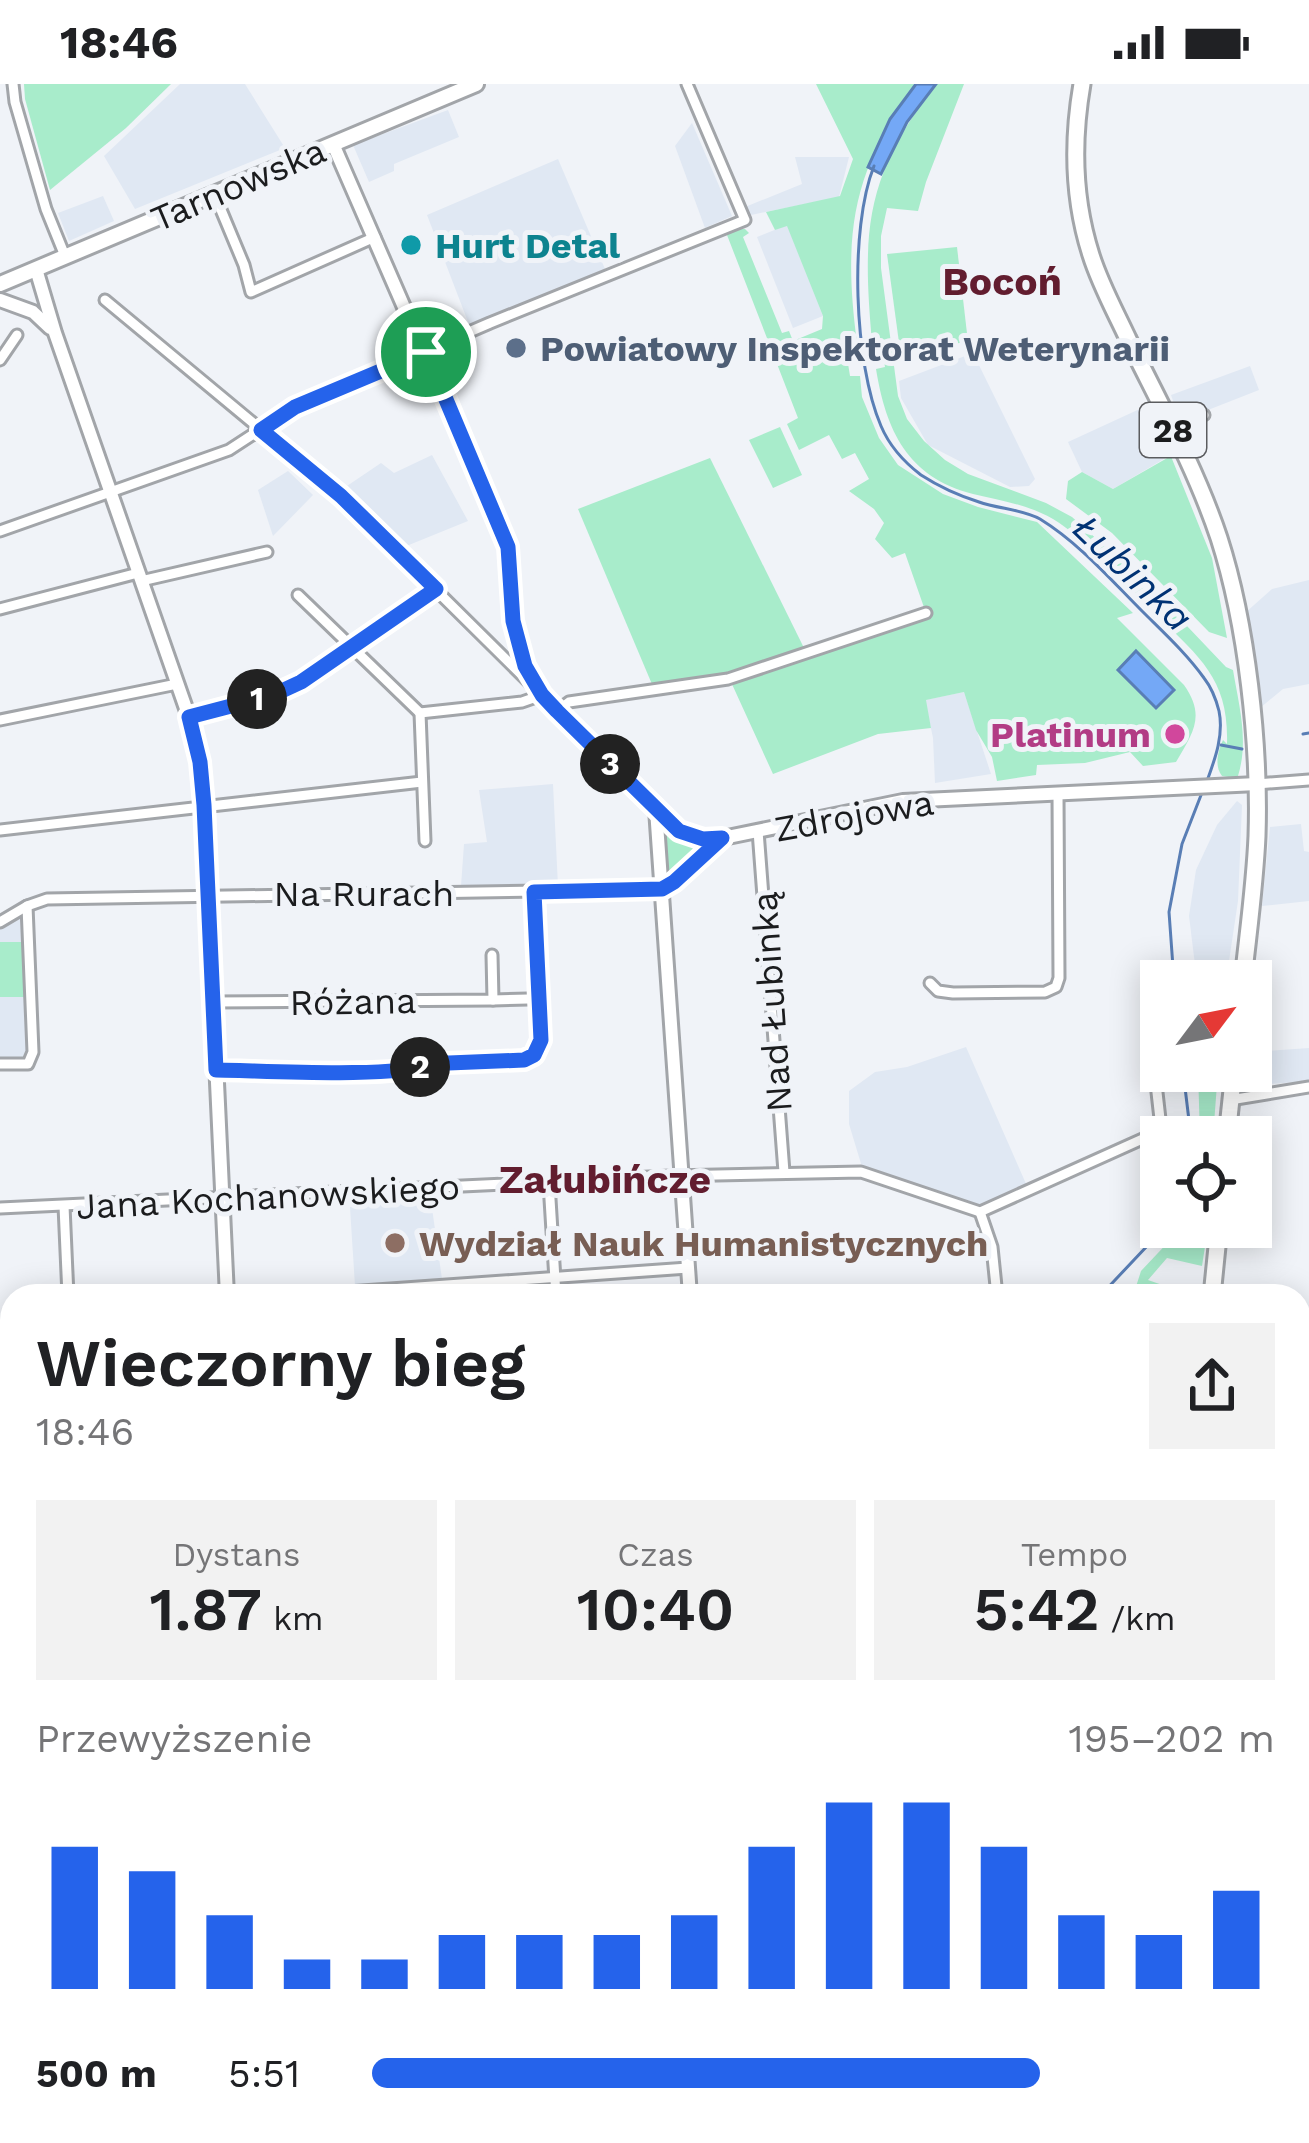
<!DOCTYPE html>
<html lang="pl">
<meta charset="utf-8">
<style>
body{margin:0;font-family:"Work Sans",sans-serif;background:#f2f2f2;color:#202124;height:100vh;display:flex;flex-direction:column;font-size:45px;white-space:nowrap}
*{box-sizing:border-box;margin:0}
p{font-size:39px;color:#757577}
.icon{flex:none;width:66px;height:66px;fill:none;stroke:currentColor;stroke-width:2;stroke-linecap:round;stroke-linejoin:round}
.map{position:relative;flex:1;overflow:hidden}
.drawer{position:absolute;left:0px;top:1200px;width:1311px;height:861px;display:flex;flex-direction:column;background:#fff;border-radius:36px 36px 0 0;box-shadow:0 6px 30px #0003}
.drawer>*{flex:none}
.needle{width:78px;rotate:58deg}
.tools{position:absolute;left:1140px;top:876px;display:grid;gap:24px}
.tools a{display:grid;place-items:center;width:132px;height:132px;border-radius:0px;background:#fff;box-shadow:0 6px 30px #0003;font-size:60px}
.pin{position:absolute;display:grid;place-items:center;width:102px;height:102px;color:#fff;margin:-51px;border:6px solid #fff;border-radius:50%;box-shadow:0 3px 12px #0007}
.km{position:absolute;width:60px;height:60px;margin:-30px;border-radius:50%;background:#222;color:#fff;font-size:33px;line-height:60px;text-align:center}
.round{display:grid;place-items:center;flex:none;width:126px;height:126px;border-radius:0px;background:#f2f2f2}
.summary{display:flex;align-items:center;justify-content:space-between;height:204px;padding:0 36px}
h1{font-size:66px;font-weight:600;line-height:90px}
.stats{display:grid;grid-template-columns:repeat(3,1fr);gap:18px;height:204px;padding:12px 36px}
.stats div{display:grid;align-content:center;border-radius:0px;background:#f2f2f2;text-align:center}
.stats b{font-size:60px;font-weight:600}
.stats small{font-size:33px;font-weight:400}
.stats p{font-size:33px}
.chart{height:336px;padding:24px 36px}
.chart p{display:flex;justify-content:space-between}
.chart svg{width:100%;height:216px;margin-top:12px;stroke:#2563eb;stroke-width:6}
ul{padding:0 36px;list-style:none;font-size:39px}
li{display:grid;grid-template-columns:192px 144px 1fr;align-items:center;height:90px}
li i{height:30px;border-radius:15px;background:#2563eb}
.status{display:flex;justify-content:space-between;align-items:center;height:84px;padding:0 60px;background:#fff;direction:ltr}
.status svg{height:33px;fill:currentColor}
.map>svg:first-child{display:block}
</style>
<div class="status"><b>18:46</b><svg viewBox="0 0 49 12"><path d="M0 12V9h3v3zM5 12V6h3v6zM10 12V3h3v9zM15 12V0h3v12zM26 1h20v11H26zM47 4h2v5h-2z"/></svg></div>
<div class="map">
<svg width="1309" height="2059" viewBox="0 0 1309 2059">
<rect width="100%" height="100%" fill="#f0f3f8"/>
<g fill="#e0e8f3">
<path d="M180 0H245L285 64 135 125 104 72Z"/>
<path d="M448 26 459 53 394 80V87L369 98 353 61Z"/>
<path d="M692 39 732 132 705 144 675 62Z"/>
<path d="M795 73H849L839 113 751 131 745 123 802 100Z"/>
<path d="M558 75 605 185 470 243 427 131Z"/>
<path d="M103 112 114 137 69 157 58 129Z"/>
<path d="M787 141 823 232 793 244 757 153Z"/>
<path d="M973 269 1035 395 1029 402 1010 403 928 361 901 314 899 297Z"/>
<path d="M1250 282 1259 306 1180 337 1171 311Z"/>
<path d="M1144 323 1169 372 1113 405 1082 388 1068 358Z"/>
<path d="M432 371 468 437 404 463 344 404 381 379 394 389Z"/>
<path d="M288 387 313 411 273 452 258 406Z"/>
<path d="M1309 496V600L1283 605 1260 624 1245 529 1272 505Z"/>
<path d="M964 608 991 690 935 699 933 654 925 616Z"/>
<path d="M553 700 558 802H461L464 760 487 758 479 706Z"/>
<path d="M1237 717 1242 721 1238 817 1226 897H1197L1189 832 1196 786 1217 741Z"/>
<path d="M1301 740 1304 767 1309 768V817L1262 822 1270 743Z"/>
<path d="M23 829 29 970 22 976 0 977V842Z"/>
<path d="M966 963 1027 1102 978 1121 862 1083 849 1040V1007L875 988 907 983Z"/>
<path d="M1309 964V997L1244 1002 1247 987H1251V968Z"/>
<path d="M431 1117 442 1195 355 1202 350 1123Z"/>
</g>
<g fill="#a8eccb">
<path d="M24 0H171L126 44 50 106 25 15Z"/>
<path d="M816 0H916C851 88 843 152 857 259L845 261 850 292H860L862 313 879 354 898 381 943 410 978 423 1037 438 1133 529 1117 534 1184 601C1206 632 1193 649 1176 678L1143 682 1130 668 1085 679 1037 681 1036 691 997 697 992 673 976 646 964 608 926 616 931 644 878 650 773 690 731 598 927 532 905 469 892 474 875 455 884 439 874 425 849 407 869 395 855 369 842 375 829 351 799 366 787 340 798 334 727 151 735 145H745L749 149 743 153 782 249 789 247 793 257 822 245 823 232 787 142 775 146 766 128 840 112 853 75Z"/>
<path d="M936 0H964L926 98 918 127 887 124 881 152V184L898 312 907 335 924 357 945 376 968 390 1046 419 1072 433 1148 501 1226 583 1233 586C1239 622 1249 656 1238 692L1235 694 1222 692C1214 682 1218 667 1223 656L1227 660C1229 596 1201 575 1159 533L1164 524 1151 511 1143 517C1115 489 1087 456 1053 435 1029 421 999 416 973 410 907 393 886 346 876 285L885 283 881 258H872C862 145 865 93 936 0Z"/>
<path d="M957 163 968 258 900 266 887 170Z"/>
<path d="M780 343 802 391 773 404 749 356Z"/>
<path d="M1164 355 1212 474 1227 554 1209 548 1112 449 1066 415 1068 397 1082 388 1113 405 1169 373 1161 356Z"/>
<path d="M710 374 804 564 726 591 654 605 578 425Z"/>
<path d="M662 742H666L676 752 700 764 673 791 664 789Z"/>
<path d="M0 858H23L24 913H0Z"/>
<path d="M1198 987H1218L1213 1053H1200Z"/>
<path d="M1178 1143H1208L1202 1182 1167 1174 1148 1196 1194 1212H1133L1141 1187 1173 1153Z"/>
</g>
<g fill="#74a8f6" stroke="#597eb5" stroke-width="3">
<path d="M916 0H936L907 38 881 90 868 83 890 35Z"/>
<path d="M1136 567 1174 606 1156 624 1118 586Z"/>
</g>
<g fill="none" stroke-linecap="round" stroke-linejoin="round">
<g stroke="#597eb5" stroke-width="3">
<path d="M874 82C849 145 854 280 881 342 889 361 904 378 921 391 938 402 960 412 979 418 998 425 1023 425 1040 435 1079 459 1110 495 1142 527 1163 548 1186 569 1204 594 1211 603 1216 615 1219 627 1224 651 1215 675 1207 697"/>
<path d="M1303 650 1309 649"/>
<path d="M1221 661 1242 665"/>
<path d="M1174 897 1169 828 1182 760 1203 706"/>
<path d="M1183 987 1191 1053"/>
<path d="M1100 1212 1165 1143"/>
<path d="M1299 1565 1309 1566"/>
<path d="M1299 1754 1309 1752"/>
<path d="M1294 2049 1296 2059"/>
</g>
<defs>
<g id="minor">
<path d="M13 0 15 18 46 125 65 172"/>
<path d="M214 109 244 181 251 208 375 153"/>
<path d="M105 216 341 412 542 611 522 618 420 629"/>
<path d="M0 276 17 251"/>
<path d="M1172 345 1204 331"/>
<path d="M0 447 229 366 295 323 490 239 745 136 687 0"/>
<path d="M141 497 267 468"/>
<path d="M298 511 420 629"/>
<path d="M0 525 138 489"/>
<path d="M557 627 569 618 728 595 926 529"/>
<path d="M420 629 425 757"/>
<path d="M189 633 273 611 301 598 436 505"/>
<path d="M0 636 177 600"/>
<path d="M1257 700 1309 696"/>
<path d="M0 746 422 698"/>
<path d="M758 747 784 1088"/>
<path d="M0 838 27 822 47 815 661 805"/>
<path d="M930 899 938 907 953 909 1045 908 1056 903 1059 894 1058 710"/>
<path d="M493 916 528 915"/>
<path d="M212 918 493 916 492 871"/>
<path d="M0 980H28L33 968 27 822"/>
<path d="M216 986C253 986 401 995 424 980L523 976 538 967 541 956 534 808"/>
<path d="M1230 1016 1309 1003"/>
<path d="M549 1099 556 1212"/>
<path d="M64 1122 68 1212"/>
<path d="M0 1124 670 1092 861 1088 980 1128 1158 1048 1160 1035 1153 973"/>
<path d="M980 1128 992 1163 997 1212"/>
<path d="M291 1212 688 1184"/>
<path d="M1309 1279 1305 1302 1309 1337"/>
<path d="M0 1346H12"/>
<path d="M1309 1380 1303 1423 1309 1447"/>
<path d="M0 1435H12"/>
<path d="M0 1538 12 1539"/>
<path d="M0 1972 12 1971"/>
<path d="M0 2021H12"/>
<path d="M56 2049 62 2059"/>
<path d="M429 2049 435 2059"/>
<path d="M555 2059 561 2055 568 2059"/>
<path d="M619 2059 637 2053 670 2049"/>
<path d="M975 2059 976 2049"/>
<path d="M1092 2059 1095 2049"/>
</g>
<g id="tertiary">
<path d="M333 60 501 446C511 472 510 495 512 522 513 555 525 584 542 611L679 747 695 754 713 756 903 717 1257 700"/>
<path d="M36 185 55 249 189 633 200 678 204 721 227 1212"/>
<path d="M0 216 33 228 50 244"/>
<path d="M656 725 690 1212"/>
<path d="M661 805 674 798 721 755"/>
<path d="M1299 1597 1309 1595"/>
<path d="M0 1710 12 1709"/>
<path d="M0 1852 12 1873"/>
<path d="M111 2049 117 2059"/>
<path d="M751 2049 752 2059"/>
<path d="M766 2049 767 2059"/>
</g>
<path id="secondary" d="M0 200 476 0"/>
<g id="primary">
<path d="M1082 0C1072 58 1073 115 1091 171 1100 200 1115 227 1128 255 1160 320 1196 385 1219 454 1247 541 1260 661 1257 752 1255 800 1248 849 1243 897"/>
<path d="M1227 1053 1234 987"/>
<path d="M1212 1212 1219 1143"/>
<path d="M1299 1873 1309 1919"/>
</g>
</defs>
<use href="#minor" stroke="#a2a5a9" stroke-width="15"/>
<use href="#tertiary" stroke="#a2a5a9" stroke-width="18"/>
<use href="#secondary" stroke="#a2a5a9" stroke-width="20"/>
<use href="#primary" stroke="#a2a5a9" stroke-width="21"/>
<use href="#minor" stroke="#fff" stroke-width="9"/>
<use href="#tertiary" stroke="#fff" stroke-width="12"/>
<use href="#secondary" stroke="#fff" stroke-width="14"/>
<use href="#primary" stroke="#fff" stroke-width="15"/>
</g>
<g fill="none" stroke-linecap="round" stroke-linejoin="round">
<defs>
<path id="route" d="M426 268 508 463 513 537 525 582 542 611 557 627 679 747 703 755 722 754 674 798 662 805 534 808 541 956 534 971 524 976 424 980C400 995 253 986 216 986L204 721 200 678 189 633 273 611 301 598 436 505 341 412 261 346 295 323Z"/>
</defs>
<use href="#route" stroke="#fff" stroke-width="24"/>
<use href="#route" stroke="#2563eb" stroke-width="15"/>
</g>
<circle fill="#0f9aa8" stroke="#f0f3f8" stroke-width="4.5" cx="411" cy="161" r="12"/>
<circle fill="#5c6f8a" stroke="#f0f3f8" stroke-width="4.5" cx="516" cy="264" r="12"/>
<circle fill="#d1479c" stroke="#f0f3f8" stroke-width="4.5" cx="1175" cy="650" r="12"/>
<circle fill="#8d6e63" stroke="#f0f3f8" stroke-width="4.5" cx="395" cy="1159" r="12"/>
<g text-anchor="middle" stroke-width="10" stroke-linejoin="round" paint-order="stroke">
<rect fill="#f0f3f8" stroke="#5b5c5f" stroke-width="3" x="1140" y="319" width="66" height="54" rx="9"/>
<g font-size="33" font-weight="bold" fill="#1b1c1e">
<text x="1173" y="358">28</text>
</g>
<g font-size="36" fill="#1b1c1e" stroke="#f0f3f8">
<text transform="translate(238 100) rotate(-23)" y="13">Tarnowska</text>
<text transform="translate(854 731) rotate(-10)" y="13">Zdrojowa</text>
<text x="364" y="822">Na Rurach</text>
<text transform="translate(353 917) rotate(-1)" y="13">Różana</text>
<text transform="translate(771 918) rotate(-94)" y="13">Nad Łubinką</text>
<text transform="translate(268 1112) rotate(-3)" y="13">Jana Kochanowskiego</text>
</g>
<g font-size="36" font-weight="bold" fill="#0d838f" stroke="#f0f3f8" text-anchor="start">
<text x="435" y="174">Hurt Detal</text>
</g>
<g font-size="36" font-weight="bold" fill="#4e5e75" stroke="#f0f3f8" text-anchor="start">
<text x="540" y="277">Powiatowy Inspektorat Weterynarii</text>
</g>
<g font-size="36" font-weight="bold" fill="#b23c85" stroke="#f0f3f8" text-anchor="end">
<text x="1151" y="663">Platinum</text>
</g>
<g font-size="36" font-weight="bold" fill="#785e54" stroke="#f0f3f8" text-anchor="start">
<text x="419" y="1172">Wydział Nauk Humanistycznych</text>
</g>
<g font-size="39" font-weight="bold" fill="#621d2f" stroke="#f0f3f8">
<text x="1002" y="211">Bocoń</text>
<text x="605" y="1109">Załubińcze</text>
</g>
<g font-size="39" font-style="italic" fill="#003274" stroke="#f0f3f8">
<text transform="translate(1133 488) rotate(44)" y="14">Łubinka</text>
</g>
</g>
</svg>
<div class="tools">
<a><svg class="needle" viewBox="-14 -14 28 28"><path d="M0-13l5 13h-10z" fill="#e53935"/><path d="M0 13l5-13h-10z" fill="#757577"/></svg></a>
<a><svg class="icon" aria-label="locate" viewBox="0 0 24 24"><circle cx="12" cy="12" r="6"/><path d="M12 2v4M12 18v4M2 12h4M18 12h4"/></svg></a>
</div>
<div class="pin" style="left:426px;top:268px;background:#1e9e55"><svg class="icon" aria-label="arrive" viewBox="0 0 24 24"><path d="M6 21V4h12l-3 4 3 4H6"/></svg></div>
<b class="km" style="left:257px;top:615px">1</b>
<b class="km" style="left:420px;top:983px">2</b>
<b class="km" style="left:610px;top:680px">3</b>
<section class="drawer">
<div class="summary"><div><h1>Wieczorny bieg</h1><p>18:46</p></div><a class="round"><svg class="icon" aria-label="share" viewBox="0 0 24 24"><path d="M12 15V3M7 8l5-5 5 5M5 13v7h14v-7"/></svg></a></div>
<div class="stats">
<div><p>Dystans</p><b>1.87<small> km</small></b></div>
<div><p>Czas</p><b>10:40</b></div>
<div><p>Tempo</p><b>5:42<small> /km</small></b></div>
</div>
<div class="chart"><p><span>Przewyższenie</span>195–202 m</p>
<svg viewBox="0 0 160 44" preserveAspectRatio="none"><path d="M5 44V15M15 44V20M25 44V29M35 44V38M45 44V38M55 44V33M65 44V33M75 44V33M85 44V29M95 44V15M105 44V6M115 44V6M125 44V15M135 44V29M145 44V33M155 44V24"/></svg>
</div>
<ul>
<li><b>500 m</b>5:51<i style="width:74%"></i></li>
</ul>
</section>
</div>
